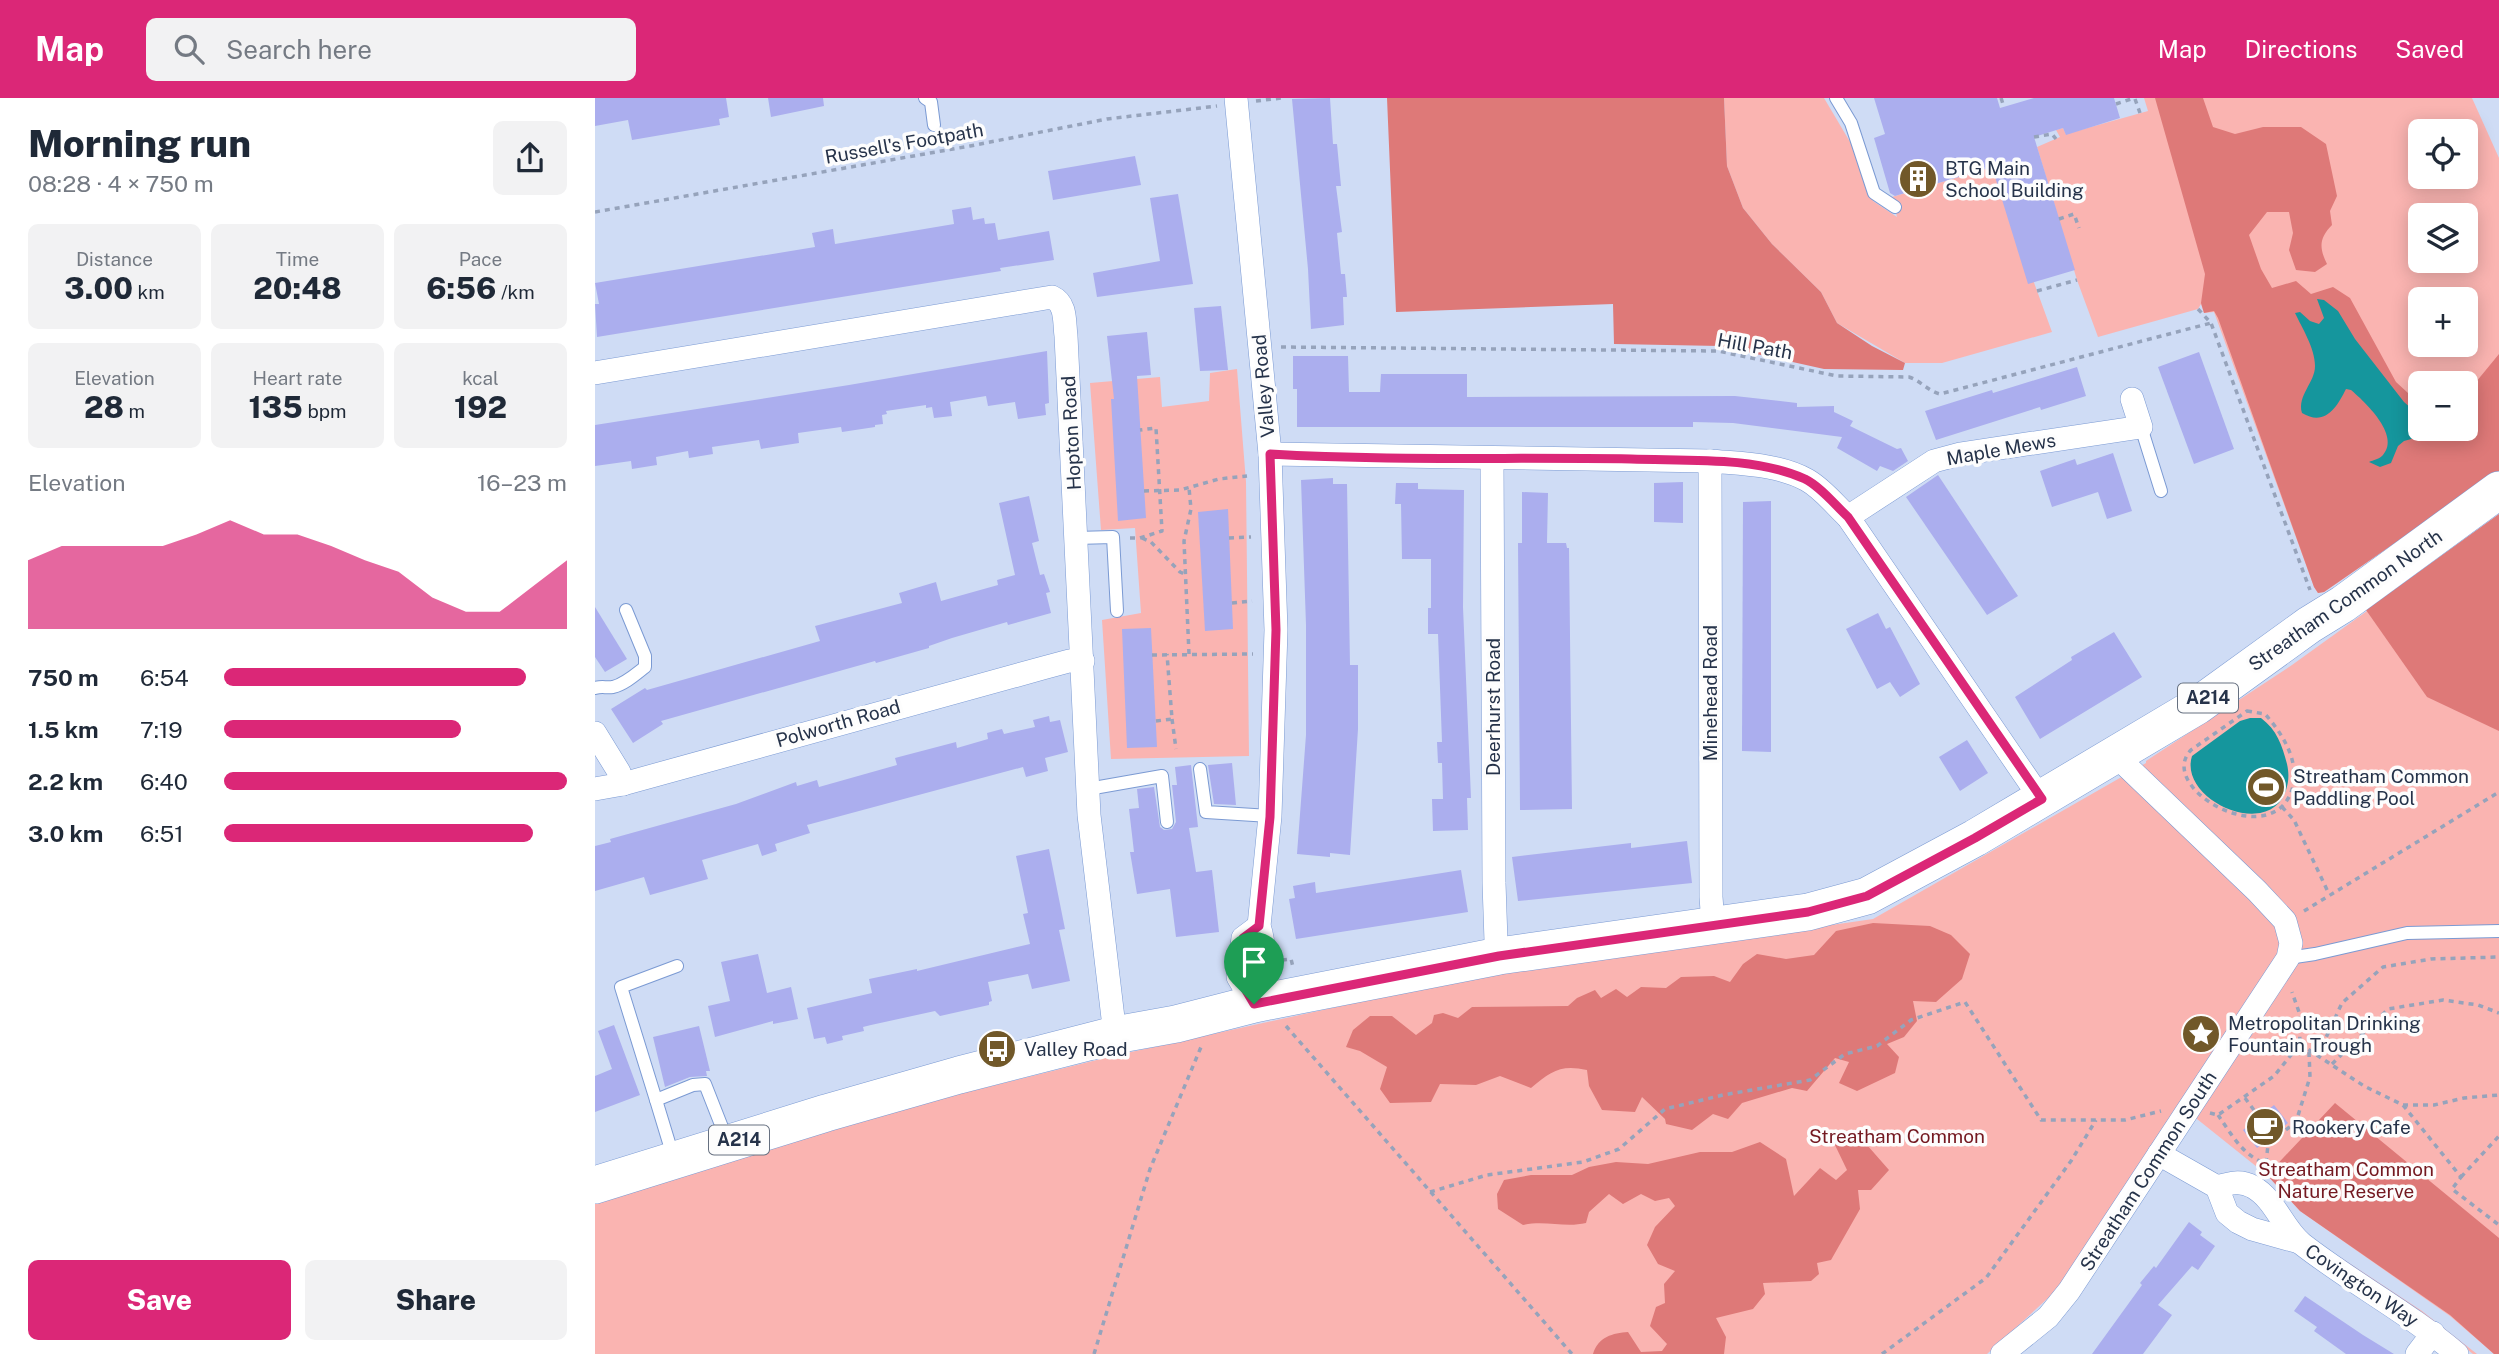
<!DOCTYPE html>
<meta charset="utf-8">
<style>
body{margin:0;font-family:"Public Sans",sans-serif;background:#f2f2f3;color:#1f2937;height:100vh;display:flex;flex-direction:column;font-size:26px;white-space:nowrap}
*{box-sizing:border-box;margin:0}
p{font-size:23px;color:#747a83}
.icon{flex:none;width:38px;height:38px;fill:none;stroke:currentColor;stroke-width:2;stroke-linecap:round;stroke-linejoin:round}
.map{position:relative;flex:1;overflow:hidden}
.drawer{display:flex;flex-direction:column;background:#fff;width:595px}
.drawer>*{flex:none}
.controls{position:absolute;left:1813px;top:21px;display:grid;gap:14px}
.controls a{display:grid;place-items:center;width:70px;height:70px;border-radius:10px;background:#fff;box-shadow:0 4px 18px #0003;font-size:35px}
.pin{position:absolute;display:grid;place-items:center;width:60px;height:60px;color:#fff;margin:-72px -30px;border-radius:50% 50% 50% 0;rotate:-45deg;box-shadow:0 0 7px #0007}
.pin .icon{rotate:45deg}
.round{display:grid;place-items:center;flex:none;width:74px;height:74px;border-radius:10px;background:#f2f2f3}
.summary{display:flex;align-items:center;justify-content:space-between;height:119px;padding:0 28px}
h1{font-size:38px;font-weight:800;line-height:52px}
.figures{display:grid;grid-template-columns:repeat(3,1fr);gap:10px;height:119px;padding:7px 28px}
.figures div{display:grid;align-content:center;border-radius:10px;background:#f2f2f3;text-align:center}
.figures b{font-size:30px;font-weight:800}
.figures small{font-size:19px;font-weight:400}
.figures p{font-size:19px}
.chart{height:196px;padding:14px 28px}
.chart p{display:flex;justify-content:space-between}
.chart svg{width:100%;height:126px;margin-top:7px;fill:#db2777;opacity:.7}
.cta{display:flex;gap:14px;margin-top:auto;padding:14px 28px}
.cta a{flex:1;height:80px;border-radius:10px;background:#db2777;color:#fff;font-size:28px;font-weight:800;line-height:80px;text-align:center}
.cta a+a{background:#f2f2f3;color:#1f2937}
ul{padding:0 28px;list-style:none;font-size:23px}
li{display:grid;grid-template-columns:112px 84px 1fr;align-items:center;height:52px}
li i{height:18px;border-radius:9px;background:#db2777}
header{display:flex;align-items:center;gap:42px;box-sizing:border-box;height:98px;padding:0 35px;background:#db2777;color:#fff}
header strong{font-size:33px}
nav{display:flex;gap:38px;margin-inline-start:auto;font-size:24px}
.search{width:490px;height:63px;background:#f2f2f3;display:flex;align-items:center;gap:18px;box-sizing:border-box;padding:0 24px;border-radius:10px;color:#747a83;font-size:26px}
main{display:flex;flex:1;min-height:0}
.map>svg:first-child{display:block}
</style>
<header>
<strong>Map</strong>
<div class="search"><svg class="icon" aria-label="search" viewBox="0 0 24 24"><circle cx="10" cy="10" r="6"/><path d="M15 15l6 6"/></svg>Search here</div>
<nav><a>Map</a><a>Directions</a><a>Saved</a></nav>
</header>
<main>
<section class="drawer">
<div class="summary"><div><h1>Morning run</h1><p>08:28 · 4 × 750 m</p></div><a class="round"><svg class="icon" aria-label="share" viewBox="0 0 24 24"><path d="M12 15V3M7 8l5-5 5 5M5 13v7h14v-7"/></svg></a></div>
<div class="figures">
<div><p>Distance</p><b>3.00<small> km</small></b></div>
<div><p>Time</p><b>20:48</b></div>
<div><p>Pace</p><b>6:56<small> /km</small></b></div>
</div>
<div class="figures">
<div><p>Elevation</p><b>28<small> m</small></b></div>
<div><p>Heart rate</p><b>135<small> bpm</small></b></div>
<div><p>kcal</p><b>192</b></div>
</div>
<div class="chart"><p><span>Elevation</span>16–23 m</p>
<svg viewBox="0 0 160 44" preserveAspectRatio="none"><path d="M0 44V20L10 15L20 15L30 15L40 15L50 11L60 6L70 11L80 11L90 15L100 20L110 24L120 33L130 38L140 38L150 29L160 20V44z"/></svg>
</div>
<ul>
<li><b>750 m</b>6:54<i style="width:88%"></i></li>
<li><b>1.5 km</b>7:19<i style="width:69%"></i></li>
<li><b>2.2 km</b>6:40<i style="width:100%"></i></li>
<li><b>3.0 km</b>6:51<i style="width:90%"></i></li>
</ul>
<div class="cta"><a>Save</a><a>Share</a></div>
</section>
<div class="map">
<svg width="1904" height="1256" viewBox="0 0 1904 1256">
<rect width="100%" height="100%" fill="#cfdcf5"/>
<g fill="#fab4b1" fill-rule="evenodd">
<path d="M1129 0H1229L1261 54 1278 103 1302 119 1297 99 1397 69 1457 234 1347 265H1310L1242 225 1226 194 1177 146 1148 110 1132 68Z"/>
<path d="M1549 0H1877L1904 60V373L1729 494 1723 495 1719 489 1619 214 1609 215 1606 206 1603 211 1503 239 1482 182 1442 49 1465 39 1461 32 1468 30 1471 36 1553 13ZM1825 33H1871V79H1825ZM1825 117H1871V163H1825ZM1825 201H1871V247H1825ZM1825 285H1871V331H1825Z"/>
<path d="M642 271 651 384 654 658 516 661 507 522 546 515 540 430 506 432 495 285 565 279 567 309 614 303 615 275Z"/>
<path d="M1904 418V1256H1899L1855 1218 1705 1113 1672 1077 1587 1009 1464 1190 1392 1256H0V1106L230 1029 518 958 878 879 1278 821 1551 665V663L1697 567Z"/>
<path d="M1745 1159 1827 1213 1882 1256H1878L1828 1216 1745 1161Z"/>
</g>
<g fill="#de7978">
<path d="M792 0H1129L1132 68 1148 110 1177 146 1226 194 1242 225 1277 248 1310 265 1308 272 1229 271 1125 248 1019 246 1018 206 801 214Z"/>
<path d="M1560 0H1608L1618 29 1640 36 1668 29H1706L1731 46 1742 98 1735 113 1737 127C1724 140 1724 150 1732 166L1720 174 1701 172 1694 152 1698 135 1694 114H1672L1654 137 1666 171 1677 190 1701 183 1716 196 1738 189 1755 200 1801 284 1825 306V331H1871V291L1881 284 1904 256V373L1729 494 1723 495 1719 489 1623 220 1619 213 1609 215 1606 205 1610 176Z"/>
<path d="M1904 416V633L1832 599 1771 512Z"/>
<path d="M1278 825 1335 828 1356 837 1375 856 1367 881 1341 904 1318 903 1322 923 1309 939 1292 946 1304 959 1300 975 1262 993 1244 985 1254 964 1240 960 1212 993 1197 990 1147 1005 1133 1021 1118 1016 1097 1032 1071 1026 1070 1021 1047 999 1040 1014 1007 1012 994 988 992 972C966 966 956 973 936 990L905 978 881 987 845 986 836 1004 795 1005 785 991 792 969 765 953 751 949 758 932 775 918H797L821 937 837 925 839 917 848 915 863 920 877 909 973 908 982 900 1000 892 1006 900 1021 891 1032 899 1046 889 1071 890 1086 879 1119 878 1135 884 1148 866 1162 856 1191 861 1219 857 1241 833Z"/>
<path d="M1740 1005 1904 1140V1256H1899L1855 1217 1705 1113 1672 1077Z"/>
<path d="M1258 1031 1294 1072 1276 1092H1263L1265 1111 1236 1162 1222 1165 1224 1176 1216 1183 1168 1185 1170 1196 1158 1211 1121 1220 1131 1239 1129 1256H998C1003 1239 1018 1235 1033 1234L1046 1254 1067 1253 1072 1246 1055 1228 1061 1209 1070 1205 1069 1186 1080 1173 1063 1166 1052 1147 1060 1129 1080 1108 1074 1100 1060 1103 1046 1096 1028 1106 1014 1096 994 1114 991 1125C970 1130 950 1122 928 1127L903 1111 902 1096 909 1082 936 1077H977L994 1069 1021 1064 1053 1066 1105 1054H1137L1165 1044 1191 1061 1199 1098 1225 1070 1241 1082 1252 1072 1239 1045Z"/>
</g>
<g fill="#15969d">
<path d="M1722 201 1729 202 1743 213 1760 241 1809 304 1825 318V331L1849 332 1809 343 1803 348 1796 365 1785 369 1774 364C1778 362 1785 361 1788 357 1806 337 1769 303 1756 292L1751 291C1742 309 1730 329 1707 315 1702 297 1720 285 1720 268 1720 250 1707 230 1700 215L1705 214 1715 223 1724 226 1729 220Z"/>
<path d="M1655 620H1666C1682 632 1687 647 1692 666 1694 675 1694 683 1691 692 1675 743 1583 702 1597 658L1645 623Z"/>
</g>
<g fill="#abaeee">
<path d="M0 0H131L134 19 124 21 125 27 37 42 33 22 0 28Z"/>
<path d="M173 0H228L229 8 176 19Z"/>
<path d="M735 0 738 46H742L746 88H741L747 134 742 135 746 176H750L752 199H748L749 227 716 231 713 171 697 1Z"/>
<path d="M1279 0H1402L1405 10 1439 0H1519L1525 20 1471 37 1468 30 1439 39 1480 172 1433 186 1397 69 1300 98 1295 95 1279 40 1290 36Z"/>
<path d="M540 58 546 87 458 102 453 73Z"/>
<path d="M583 96 598 186 502 199 498 175 565 163 555 100Z"/>
<path d="M376 109 378 122 389 120 390 126 400 125 403 142 454 133 459 162 405 170 406 173 2 239 0 206H4L0 185 220 149 217 135 238 131 240 146 359 126 357 112Z"/>
<path d="M626 208 633 272 605 273 599 210Z"/>
<path d="M552 234 556 277 542 278 551 420 523 423 516 301H519L512 238Z"/>
<path d="M452 253 454 305 450 306 451 317 423 321 420 304 393 308 391 298 355 304 357 318 339 320 337 309 331 310V307L291 313 292 316 287 317 288 326 280 327V329L247 334 246 329 203 335 204 345 166 351 164 342 117 349 118 356 94 360 93 353 61 359 62 367 37 371 36 363 0 368V327L254 287Z"/>
<path d="M1604 254 1639 351 1599 366 1563 269Z"/>
<path d="M698 258H753L754 294H785L786 276H872V299L1140 298 1202 305V309L1239 308V314L1258 323 1255 328 1302 351 1306 350 1313 363 1298 373 1285 368 1282 373 1242 350 1247 339 1138 325 1098 324V329H702V291H698Z"/>
<path d="M1482 269 1491 298 1446 312 1445 309 1341 342 1330 313 1397 292 1398 295Z"/>
<path d="M1518 355 1537 413 1512 421 1503 394 1457 409 1445 373 1480 361 1482 367Z"/>
<path d="M1343 377 1423 498 1392 517 1311 399Z"/>
<path d="M738 380V386H752L755 567H763V631L755 757 735 755V759L702 756 711 637V527L706 382Z"/>
<path d="M1088 384V425L1059 424V385Z"/>
<path d="M801 385H823V391L869 392 868 509 876 700H872L873 732 838 733 837 701H848L847 665H843L842 644H847L843 536H833V510H836V461H807L806 406H800Z"/>
<path d="M927 394 953 395 952 445H971L972 450H974L977 711 925 712 923 445H927Z"/>
<path d="M434 398 444 443 437 445 445 477 449 476 455 494 451 495 456 515 413 527 412 524 357 540 334 548V550L281 565 280 563 66 623 68 626 38 645 16 611 50 590 52 592 225 543 220 528 307 505 304 495 341 484 346 503 403 487 402 482 420 477 404 405Z"/>
<path d="M1176 403V654L1147 653 1148 404Z"/>
<path d="M633 411 638 531 610 533 603 414Z"/>
<path d="M0 509 32 561 10 574 0 559Z"/>
<path d="M1283 515 1291 531 1295 529 1325 586 1305 599 1295 584 1282 591 1251 531Z"/>
<path d="M556 530 562 649 532 650 527 531Z"/>
<path d="M1519 534 1547 579 1445 641 1420 599 1477 562 1476 559Z"/>
<path d="M454 618 455 624 465 622 473 654 450 660 453 673 431 679 428 669 212 727 215 735 180 746 182 753 167 758 163 746 107 762 113 781 55 797 49 779 0 793V748L16 744 15 741 141 706 201 684 202 688 222 682 224 689 302 667 300 660 361 644 362 650 393 641 392 635 407 631 409 636 440 629 438 622Z"/>
<path d="M1372 642 1393 675 1365 693 1344 659Z"/>
<path d="M637 665 641 707 619 706 613 667Z"/>
<path d="M596 667 603 729 594 730 601 774 617 772 624 834 581 839 575 791 542 796 535 754H539L534 711 544 710 542 691 559 689 565 729 569 732 577 731 581 724 577 687H582L580 669Z"/>
<path d="M1092 743 1097 785 923 803 917 759 1036 745V750Z"/>
<path d="M454 751 470 831 464 832 475 883 437 891 433 876 393 884 397 903 394 904V907L345 918 340 913 276 927 268 929 269 933 247 938 248 942 232 946 230 939 219 941 212 910 277 895 274 881 322 871V873L435 846 428 816 433 815 421 758Z"/>
<path d="M866 772 873 814 701 841 694 801 700 800 698 788 720 784 721 795Z"/>
<path d="M163 856 172 895 196 889 203 921 178 926V923L120 939 113 908 135 903 126 864Z"/>
<path d="M19 927 45 997 0 1014V978L17 971 3 933Z"/>
<path d="M104 928 115 973H111L112 978 95 979 70 989 58 939Z"/>
<path d="M1679 1007 1693 1025 1662 1050 1648 1032Z"/>
<path d="M1594 1124 1607 1134 1605 1137 1620 1148 1603 1172 1597 1168 1563 1207 1577 1217 1548 1256H1497L1547 1187 1545 1185 1559 1168 1561 1170Z"/>
<path d="M1710 1198 1768 1237 1799 1256H1751L1719 1233 1722 1229 1699 1213Z"/>
</g>
<g fill="none" stroke-linecap="round" stroke-linejoin="round">
<defs>
<g id="lane">
<path d="M330 0 336 4 339 27"/>
<path d="M1241 0 1256 25 1279 95 1300 109"/>
<path d="M1546 329 1566 393"/>
<path d="M481 440 518 439 522 513"/>
<path d="M0 590C7 588 11 590 18 589 30 586 41 576 50 569V558L31 512"/>
<path d="M605 671 611 714 675 718"/>
<path d="M493 691 567 678 572 724"/>
<path d="M1693 860 1720 856 1812 835 1904 833"/>
<path d="M61 1002 26 889 82 868"/>
<path d="M78 1058 61 1002 98 987 110 986 132 1042"/>
</g>
<g id="street">
<path d="M641 0 675 356 681 532 675 718 664 828C673 854 666 880 659 906"/>
<path d="M0 275 457 199C472 206 469 224 471 238L494 717 520 937"/>
<path d="M675 356 1115 363C1147 366 1183 366 1212 382 1228 391 1240 407 1253 419L1446 701"/>
<path d="M897 360 899 785 901 843 904 858"/>
<path d="M1115 363 1116 799 1118 826"/>
<path d="M1253 419 1339 363 1365 356 1546 329 1537 301"/>
<path d="M0 635 24 674 28 686"/>
<path d="M0 691 28 686 448 570 474 563H488"/>
<path d="M659 906 643 879 648 840 664 828"/>
<path d="M1564 1056 1622 1089 1632 1115 1643 1124 1657 1131 1704 1144"/>
<path d="M1622 1089C1635 1085 1646 1082 1658 1089 1680 1101 1688 1131 1707 1146 1757 1185 1814 1215 1862 1256"/>
<path d="M1407 1256 1453 1219 1474 1193 1693 860 1696 845 1690 823 1662 793 1520 657"/>
<path d="M1822 1256 1838 1235"/>
</g>
<path id="primary" d="M0 1087 231 1015 364 977 520 937 581 926 659 906 904 858 1213 814 1272 798 1380 740 1602 608 1714 527 1748 506 1904 392"/>
</defs>
<use href="#lane" stroke="#7b9ad3" stroke-width="14"/>
<use href="#street" stroke="#7b9ad3" stroke-width="24"/>
<use href="#primary" stroke="#7b9ad3" stroke-width="38"/>
<g stroke="#96a3bb" stroke-width="3.5" stroke-dasharray="5 5" stroke-linecap="butt">
<path d="M1406 0 1409 9"/>
<path d="M1540 1 1545 15"/>
<path d="M661 3 687 0"/>
<path d="M1521 6 1539 0"/>
<path d="M1439 39 1457 36 1461 41"/>
<path d="M0 114 375 48 512 21 622 8"/>
<path d="M1464 121 1479 116 1484 130"/>
<path d="M1442 193 1482 182"/>
<path d="M1603 211 1616 225 1715 492"/>
<path d="M686 249 1123 253 1242 278 1314 279C1326 283 1333 293 1345 296L1616 225"/>
<path d="M549 393 585 392 624 381 652 378"/>
<path d="M535 440H545L567 433 561 330 545 332"/>
<path d="M547 440 556 444 585 474 590 476"/>
<path d="M634 440 656 439"/>
<path d="M637 505 657 503"/>
<path d="M594 556 589 443 596 411 594 390"/>
<path d="M557 557 658 556"/>
<path d="M1652 613 1670 616C1687 635 1704 662 1698 688 1681 758 1559 691 1596 652Z"/>
<path d="M577 621 581 651"/>
<path d="M561 623 577 621 572 556"/>
<path d="M1687 709 1699 722 1734 796"/>
<path d="M1709 813 1904 694"/>
<path d="M687 862 696 861 698 869"/>
<path d="M691 928 977 1256"/>
<path d="M1705 946 1769 988 1808 1007 1866 1079 1857 1091 1904 1127"/>
<path d="M1723 957 1747 905 1788 869 1836 861 1904 859"/>
<path d="M1737 966 1793 911 1848 902 1883 907 1904 915"/>
<path d="M1650 1000 1664 1019"/>
<path d="M1808 1007H1839L1869 1000 1904 997"/>
<path d="M1615 1015 1623 1017 1679 978 1705 946 1704 914 1697 894"/>
<path d="M1623 1017C1635 1034 1649 1060 1671 1065"/>
<path d="M1683 1038 1701 1024 1715 979 1714 954"/>
<path d="M1671 1065 1673 1047"/>
<path d="M1866 1079 1904 1038"/>
<path d="M835 1094 892 1077 988 1064 1024 1051 1070 1011 1128 997 1215 982 1250 956 1282 948 1316 922 1370 904 1446 1022H1530L1566 1013"/>
<path d="M499 1256 555 1071 606 949"/>
<path d="M1287 1256 1391 1180 1476 1063 1501 1022"/>
</g>
<use href="#lane" stroke="#fff" stroke-width="12"/>
<use href="#street" stroke="#fff" stroke-width="23"/>
<use href="#primary" stroke="#fff" stroke-width="37"/>
</g>
<g fill="none" stroke-linecap="round" stroke-linejoin="round">
<defs>
<path id="route" d="M675 356C795 363 916 359 1036 361 1090 363 1159 358 1210 381 1226 389 1240 407 1253 419L1447 701 1380 740 1272 798 1213 814 904 858 659 906 643 879 648 840 664 828 675 719 681 532Z"/>
</defs>
<use href="#route" stroke="#fff" stroke-width="14"/>
<use href="#route" stroke="#db2777" stroke-width="9"/>
</g>
<defs>
<symbol id="building-disc" viewBox="-11 -11 22 22"><circle r="9.5" fill="#715829" stroke="#fdfdfd"/><path d="M-4-6H4V6H1V3H-1V6H-4ZM-2.5-4.3h1.7v1.8h-1.7ZM.8-4.3h1.7v1.8H.8ZM-2.5-1h1.7V.8h-1.7ZM.8-1h1.7V.8H.8Z" fill="#fff"/></symbol>
<symbol id="stadium-disc" viewBox="-11 -11 22 22"><circle r="9.5" fill="#715829" stroke="#fdfdfd"/><path d="M0-5a6.5 5 0 1 0 0 10a6.5 5 0 1 0 0-10ZM-3.5-1.8h7v3.6h-7Z" fill="#fff"/></symbol>
<symbol id="sight-disc" viewBox="-11 -11 22 22"><circle r="9.5" fill="#715829" stroke="#fdfdfd"/><path d="M0-6L1.8-2.2L6-1.7L2.9 1.2L3.7 5.4L0 3.3L-3.7 5.4L-2.9 1.2L-6-1.7L-1.8-2.2Z" fill="#fff"/></symbol>
<symbol id="bus-disc" viewBox="-11 -11 22 22"><circle r="9.5" fill="#715829" stroke="#fdfdfd"/><path d="M-5-6H5V4H4V6H2V4H-2V6H-4V4H-5ZM-3.5-4V0h7V-4ZM-3.5 1.2v1.5H-2V1.2ZM2 1.2v1.5H3.5V1.2Z" fill="#fff"/></symbol>
<symbol id="cafe-disc" viewBox="-11 -11 22 22"><circle r="9.5" fill="#715829" stroke="#fdfdfd"/><path d="M-5.5-4.5H6V0H3Q3 3.5 0 3.5H-2.5Q-5.5 3.5-5.5 0ZM3-3.2v2h1.7v-2ZM-6 4.5H4V6H-6Z" fill="#fff"/></symbol>
</defs>
<g fill-rule="evenodd">
<use href="#building-disc" x="1301" y="59" width="44" height="44"/>
<use href="#stadium-disc" x="1649" y="667" width="44" height="44"/>
<use href="#sight-disc" x="1584" y="914" width="44" height="44"/>
<use href="#bus-disc" x="380" y="929" width="44" height="44"/>
<use href="#cafe-disc" x="1648" y="1007" width="44" height="44"/>
</g>
<g text-anchor="middle" stroke-width="7" stroke-linejoin="round" paint-order="stroke">
<g fill="#fdfdfd" stroke="#667080" stroke-width="2">
<rect x="1583" y="585.5" width="60" height="29" rx="5"/>
<rect x="114" y="1027.5" width="60" height="29" rx="5"/>
</g>
<g font-size="18" font-weight="bold" fill="#26334a">
<text x="1613" y="606">A214</text>
<text x="144" y="1048">A214</text>
</g>
<g font-size="19" fill="#26334a" stroke="#fdfdfd">
<text transform="translate(309 45) rotate(-10)" y="7">Russell's Footpath</text>
<text transform="translate(1160 248) rotate(10)" y="7">Hill Path</text>
<text transform="translate(668 288) rotate(-95)" y="7">Valley Road</text>
<text transform="translate(476 335) rotate(-93)" y="7">Hopton Road</text>
<text transform="translate(1406 351) rotate(-10)" y="7">Maple Mews</text>
<text transform="translate(1750 502) rotate(-35)" y="7">Streatham Common North</text>
<text transform="translate(1115 595) rotate(-90)" y="7">Minehead Road</text>
<text transform="translate(898 609) rotate(-90)" y="7">Deerhurst Road</text>
<text transform="translate(243 625) rotate(-16)" y="7">Polworth Road</text>
<text transform="translate(1553 1073) rotate(-57)" y="7">Streatham Common South</text>
<text transform="translate(1767 1187) rotate(34)" y="7">Covington Way</text>
</g>
<g font-size="19" fill="#26334a" stroke="#fdfdfd" text-anchor="start">
<text x="1350" y="77">BTG Main<tspan x="1350" dy="22">School Building</tspan></text>
<text x="1698" y="685">Streatham Common<tspan x="1698" dy="22">Paddling Pool</tspan></text>
<text x="1633" y="932">Metropolitan Drinking<tspan x="1633" dy="22">Fountain Trough</tspan></text>
<text x="429" y="958">Valley Road</text>
<text x="1697" y="1036">Rookery Cafe</text>
</g>
<g font-size="19" fill="#741921" stroke="#fdfdfd">
<text x="1302" y="1045">Streatham Common</text>
<text x="1751" y="1078">Streatham Common<tspan x="1751" dy="22">Nature Reserve</tspan></text>
</g>
</g>
</svg>
<div class="controls">
<a><svg class="icon" aria-label="locate" viewBox="0 0 24 24"><circle cx="12" cy="12" r="6"/><path d="M12 2v4M12 18v4M2 12h4M18 12h4"/></svg></a>
<a><svg class="icon" aria-label="layers" viewBox="0 0 24 24"><path d="M12 4l9 5-9 5-9-5zM3 14l9 5 9-5"/></svg></a>
<a>+</a>
<a>−</a>
</div>
<div class="pin" style="left:659px;top:906px;background:#1e9e55"><svg class="icon" aria-label="arrive" viewBox="0 0 24 24"><path d="M6 21V4h12l-3 4 3 4H6"/></svg></div>
</div>
</main>
